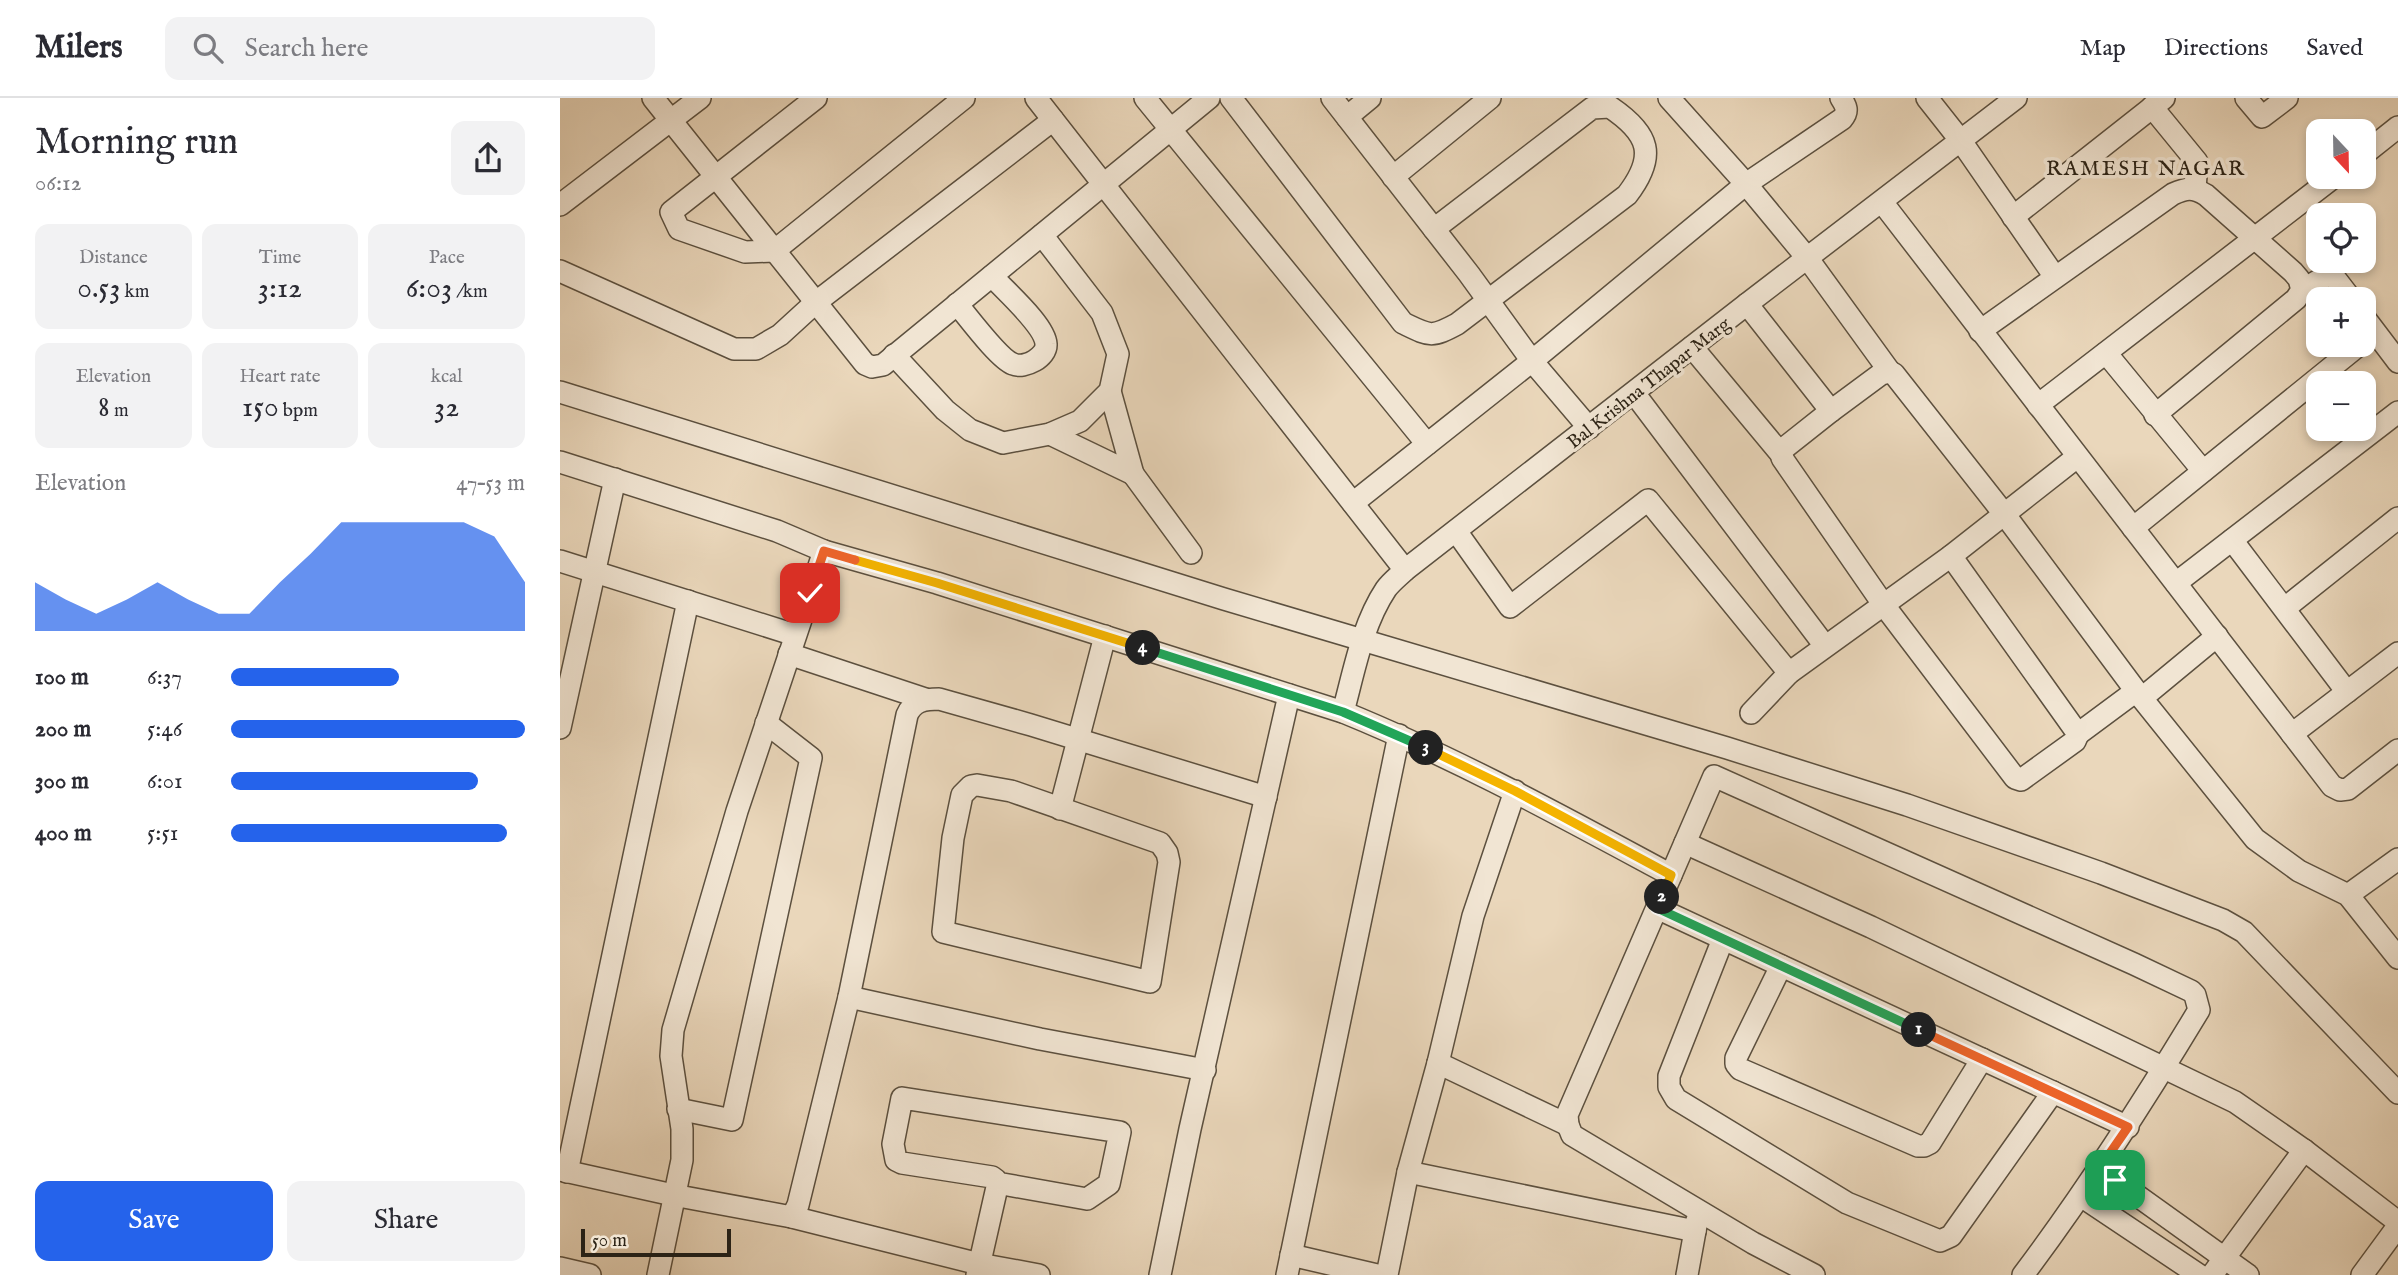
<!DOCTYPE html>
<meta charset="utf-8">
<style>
body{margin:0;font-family:"IM FELL English",serif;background:#f2f2f3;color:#2b2b33;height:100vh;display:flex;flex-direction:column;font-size:26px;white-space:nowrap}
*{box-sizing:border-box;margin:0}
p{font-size:23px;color:#7c7c81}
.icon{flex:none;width:38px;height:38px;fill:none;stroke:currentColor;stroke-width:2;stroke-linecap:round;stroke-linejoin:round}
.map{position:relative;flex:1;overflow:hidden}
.panel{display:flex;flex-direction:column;background:#fff;width:560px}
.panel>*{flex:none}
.needle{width:46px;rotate:158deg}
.buttons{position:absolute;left:1746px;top:21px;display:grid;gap:14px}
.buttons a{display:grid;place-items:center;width:70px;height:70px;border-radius:14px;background:#fff;box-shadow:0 4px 10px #0003;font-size:35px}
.scale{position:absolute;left:21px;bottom:18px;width:150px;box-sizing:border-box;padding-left:7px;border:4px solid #2c2316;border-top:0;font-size:19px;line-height:24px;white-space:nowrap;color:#2c2316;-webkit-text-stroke:5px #f1e5d3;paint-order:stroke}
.pin{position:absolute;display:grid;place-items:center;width:60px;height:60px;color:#fff;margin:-30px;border-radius:14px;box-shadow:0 4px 10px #0006}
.km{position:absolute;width:35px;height:35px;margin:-18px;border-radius:50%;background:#222;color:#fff;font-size:19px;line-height:35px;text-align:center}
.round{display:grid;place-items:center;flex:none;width:74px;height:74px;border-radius:14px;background:#f2f2f3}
.summary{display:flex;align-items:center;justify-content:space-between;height:119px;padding:0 35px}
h1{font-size:38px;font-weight:600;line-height:52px}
.figures{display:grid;grid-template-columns:repeat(3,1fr);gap:10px;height:119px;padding:7px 35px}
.figures div{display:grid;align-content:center;border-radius:14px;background:#f2f2f3;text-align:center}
.figures b{font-size:30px;font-weight:600}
.figures small{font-size:19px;font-weight:400}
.figures p{font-size:19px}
.chart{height:196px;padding:14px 35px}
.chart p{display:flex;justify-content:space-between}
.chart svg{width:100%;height:126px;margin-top:7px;fill:#2563eb;opacity:.7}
.button{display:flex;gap:14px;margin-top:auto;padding:14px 35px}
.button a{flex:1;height:80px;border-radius:14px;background:#2563eb;color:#fff;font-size:28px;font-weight:600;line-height:80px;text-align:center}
.button a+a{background:#f2f2f3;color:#2b2b33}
ul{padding:0 35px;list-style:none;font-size:23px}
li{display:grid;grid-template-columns:112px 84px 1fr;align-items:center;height:52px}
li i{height:18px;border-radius:9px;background:#2563eb}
header{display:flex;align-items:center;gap:42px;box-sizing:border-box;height:98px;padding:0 35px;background:#fff;border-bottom:2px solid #e1e1e2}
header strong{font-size:33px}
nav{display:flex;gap:38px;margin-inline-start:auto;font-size:24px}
.search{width:490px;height:63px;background:#f2f2f3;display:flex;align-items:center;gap:18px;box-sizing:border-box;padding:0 24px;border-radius:14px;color:#7c7c81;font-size:26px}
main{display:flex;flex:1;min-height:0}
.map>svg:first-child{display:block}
</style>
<header>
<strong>Milers</strong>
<div class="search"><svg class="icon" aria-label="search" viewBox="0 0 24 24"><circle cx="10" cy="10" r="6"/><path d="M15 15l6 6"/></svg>Search here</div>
<nav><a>Map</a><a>Directions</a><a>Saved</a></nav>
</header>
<main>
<section class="panel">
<div class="summary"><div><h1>Morning run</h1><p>06:12</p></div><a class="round"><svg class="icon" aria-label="share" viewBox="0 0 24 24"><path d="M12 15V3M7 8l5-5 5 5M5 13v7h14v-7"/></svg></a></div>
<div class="figures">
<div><p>Distance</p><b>0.53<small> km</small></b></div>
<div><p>Time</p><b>3:12</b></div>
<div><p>Pace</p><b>6:03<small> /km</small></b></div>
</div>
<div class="figures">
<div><p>Elevation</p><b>8<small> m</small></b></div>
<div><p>Heart rate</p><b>150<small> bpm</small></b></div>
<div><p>kcal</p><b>32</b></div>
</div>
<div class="chart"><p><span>Elevation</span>47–53 m</p>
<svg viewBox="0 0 160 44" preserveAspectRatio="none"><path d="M0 44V27L10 33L20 38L30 33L40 27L50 33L60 38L70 38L80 27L90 17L100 6L110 6L120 6L130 6L140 6L150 11L160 27V44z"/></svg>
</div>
<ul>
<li><b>100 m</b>6:37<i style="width:57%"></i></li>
<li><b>200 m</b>5:46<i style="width:100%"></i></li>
<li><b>300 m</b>6:01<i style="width:84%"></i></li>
<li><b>400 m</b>5:51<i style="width:94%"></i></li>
</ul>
<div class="button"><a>Save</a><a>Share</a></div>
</section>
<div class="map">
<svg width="1838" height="1177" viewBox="0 0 1838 1177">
<rect width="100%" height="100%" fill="#ead7bb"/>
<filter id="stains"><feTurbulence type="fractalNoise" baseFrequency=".00286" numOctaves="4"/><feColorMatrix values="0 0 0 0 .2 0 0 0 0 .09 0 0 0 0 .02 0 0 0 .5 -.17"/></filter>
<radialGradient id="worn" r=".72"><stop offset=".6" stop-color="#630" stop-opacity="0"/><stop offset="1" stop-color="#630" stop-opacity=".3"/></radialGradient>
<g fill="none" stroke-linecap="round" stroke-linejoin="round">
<defs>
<g id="street">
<path d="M93 0 305 266 312 269 323 267 649 0"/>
<path d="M256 0 111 114 119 131 185 154 214 153 404 0"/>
<path d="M476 0 845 472"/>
<path d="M585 0 867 346"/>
<path d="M671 0 843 225C870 238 871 240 897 226L1067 97C1097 58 1090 36 1050 9L1032 10 874 131"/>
<path d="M772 0 909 176 972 263 1029 330"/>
<path d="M1109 0 1186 86 1248 161 1330 274"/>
<path d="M1367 0 1401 43 1495 179"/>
<path d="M1686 0 1702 19 1727 0"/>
<path d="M1592 9 1637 64 1635 91"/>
<path d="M787 19 810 0"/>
<path d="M1804 56 1838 29"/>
<path d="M833 79 930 0"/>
<path d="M1322 104 1772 688 1780 692 1788 691 1838 652"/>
<path d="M0 107 140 0"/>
<path d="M1453 119 1604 0"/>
<path d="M0 173 174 251H196L220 237 255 205 493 22"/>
<path d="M1742 192 1771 175 1791 201"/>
<path d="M397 206C408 219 439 261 453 266 465 271 487 259 486 246 485 227 444 192 432 178"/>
<path d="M1187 206 1271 313 1321 276 1330 274 1334 276 1445 417 1576 593 1695 741 1739 773 1788 797 1838 860"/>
<path d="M1804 219 1838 264"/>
<path d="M1420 233 1613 96C1626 90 1633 89 1646 97L1733 174 1739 181 1742 192 1736 201 1595 317"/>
<path d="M1132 249 1221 356"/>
<path d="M1546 255 1643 373"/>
<path d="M334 257 385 312 410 332 443 345 490 336 520 323 550 293 558 256 542 215 482 137"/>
<path d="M0 294 664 501 1167 650 1347 707 1541 775 1663 822 1684 834 1838 995"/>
<path d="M1074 295 1265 548"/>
<path d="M1478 307 1774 79"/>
<path d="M1271 313 1223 351 1222 360 1323 506 1455 680 1461 682 1515 643 1518 636 1391 458"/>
<path d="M490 336 573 376 550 293"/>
<path d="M0 364 217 433 264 453 377 485 783 614C896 660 1003 719 1111 777"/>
<path d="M573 376 631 455"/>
<path d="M793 405 972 263 1186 86 1282 21C1289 13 1286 8 1281 0"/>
<path d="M1573 430 1799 247"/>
<path d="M896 433 950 509 1088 402 1229 575"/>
<path d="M1672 442 1787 594"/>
<path d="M0 463 235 537"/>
<path d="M1616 485 1838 314"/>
<path d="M1725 510 1838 420"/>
<path d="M229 556 365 601"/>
<path d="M1582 600 1657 538"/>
<path d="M783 614C794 574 802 527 826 491 831 484 839 478 845 472L1187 206 1456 0"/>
<path d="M1191 615 1229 575 1391 458 1517 359"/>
<path d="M0 630 55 381"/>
<path d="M1518 636 1576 593"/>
<path d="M1732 636 1838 555"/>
<path d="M417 687 451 693 600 745 607 755 609 764 590 884 383 834 393 740 402 697 411 688Z"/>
<path d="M500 711 545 538"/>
<path d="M1125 745 1311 829 1675 1004 1744 1052 1838 1124"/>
<path d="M1788 797 1838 761"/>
<path d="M1097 810 1568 1029"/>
<path d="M1163 841 1109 978V989L1116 1001 1287 1105 1380 1143 1391 1138 1493 994"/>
<path d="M1221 868 1176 960V966L1180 971 1358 1048H1364L1370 1045 1422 961"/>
<path d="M289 899 480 941 645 972"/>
<path d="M878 965 1008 1027"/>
<path d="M118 1011 172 1022 251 660 206 625"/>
<path d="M1540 1071 1688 1177"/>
<path d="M0 1072 113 1097 232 1119 238 1107 289 899 347 617C353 603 364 601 379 601L471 627 706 699"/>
<path d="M7 1074 128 503"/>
<path d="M848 1074 1135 1133"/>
<path d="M1521 1098 1639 1177"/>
<path d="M232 1119 419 1166 479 1177"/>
<path d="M731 1157 817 1177"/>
<path d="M0 1170 30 1177"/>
<path d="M98 1177 122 1062V1031L111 958 113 932 177 713 264 453"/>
<path d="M417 1177 437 1089 436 1082 432 1079 342 1065 336 1062 333 1046 342 1000 560 1034 549 1086 527 1101 437 1085"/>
<path d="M600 1177 630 1031 729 597"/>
<path d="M727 1177 839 637"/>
<path d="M827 1177 848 1074 878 965 913 818 955 693"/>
<path d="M1127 1177 1137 1122"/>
<path d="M1254 1177 1193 1145 1012 1037 1008 1027 1007 1017 1154 678 1574 866 1631 893 1635 897 1639 912C1584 1003 1527 1092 1463 1177"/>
<path d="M1652 1177 1744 1052"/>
<path d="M1802 1177 1838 1128"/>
</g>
</defs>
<use href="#street" stroke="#5c503f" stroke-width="24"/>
<use href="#street" stroke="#f1e5d3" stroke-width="21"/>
</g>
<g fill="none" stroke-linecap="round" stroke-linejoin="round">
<defs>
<path id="split-1" d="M1359 932 1568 1029 1539 1071 1555 1082"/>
<path id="split-2" d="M1102 799 1097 810 1359 932"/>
<path id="split-3" d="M866 650 955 693 1111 777 1102 799"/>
<path id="split-4" d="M583 550 783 614 866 650"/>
<path id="split-5" d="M295 462 377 485 583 550"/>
<path id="split-6" d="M250 495 264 453 295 462"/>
</defs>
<use href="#split-1" stroke="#fff" stroke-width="14"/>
<use href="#split-2" stroke="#fff" stroke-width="14"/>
<use href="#split-3" stroke="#fff" stroke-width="14"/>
<use href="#split-4" stroke="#fff" stroke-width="14"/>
<use href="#split-5" stroke="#fff" stroke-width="14"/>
<use href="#split-6" stroke="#fff" stroke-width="14"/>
<use href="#split-1" stroke="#f0652b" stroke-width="9"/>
<use href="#split-2" stroke="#22a559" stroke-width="9"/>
<use href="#split-3" stroke="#f5b400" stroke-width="9"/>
<use href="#split-4" stroke="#22a559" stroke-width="9"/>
<use href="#split-5" stroke="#f5b400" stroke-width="9"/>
<use href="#split-6" stroke="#f0652b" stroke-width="9"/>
</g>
<g text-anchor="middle" stroke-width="7" stroke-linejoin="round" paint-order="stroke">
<g font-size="19" fill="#2c2316" stroke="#f1e5d3">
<text transform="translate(1088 284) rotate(-38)" y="7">Bal Krishna Thapar Marg</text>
</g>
<g font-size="21" letter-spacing="2" fill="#2c2316" stroke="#f1e5d3">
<text x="1586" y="77">RAMESH NAGAR</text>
</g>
</g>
<rect width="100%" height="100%" filter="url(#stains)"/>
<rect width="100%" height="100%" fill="url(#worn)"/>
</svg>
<div class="buttons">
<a><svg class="needle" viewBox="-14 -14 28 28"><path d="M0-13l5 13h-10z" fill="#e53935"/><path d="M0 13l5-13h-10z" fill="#7c7c81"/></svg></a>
<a><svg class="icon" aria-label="locate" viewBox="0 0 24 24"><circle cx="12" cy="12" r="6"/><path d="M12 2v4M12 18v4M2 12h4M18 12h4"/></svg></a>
<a>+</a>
<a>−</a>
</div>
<div class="scale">50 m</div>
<div class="pin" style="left:1555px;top:1082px;background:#1e9e55"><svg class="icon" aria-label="arrive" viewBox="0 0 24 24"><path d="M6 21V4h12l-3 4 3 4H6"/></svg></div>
<div class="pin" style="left:250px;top:495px;background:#d93025"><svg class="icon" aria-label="check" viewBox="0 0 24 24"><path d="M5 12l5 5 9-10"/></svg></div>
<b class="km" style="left:1359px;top:932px">1</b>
<b class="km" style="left:1102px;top:799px">2</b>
<b class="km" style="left:866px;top:650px">3</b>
<b class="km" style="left:583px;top:550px">4</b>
</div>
</main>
